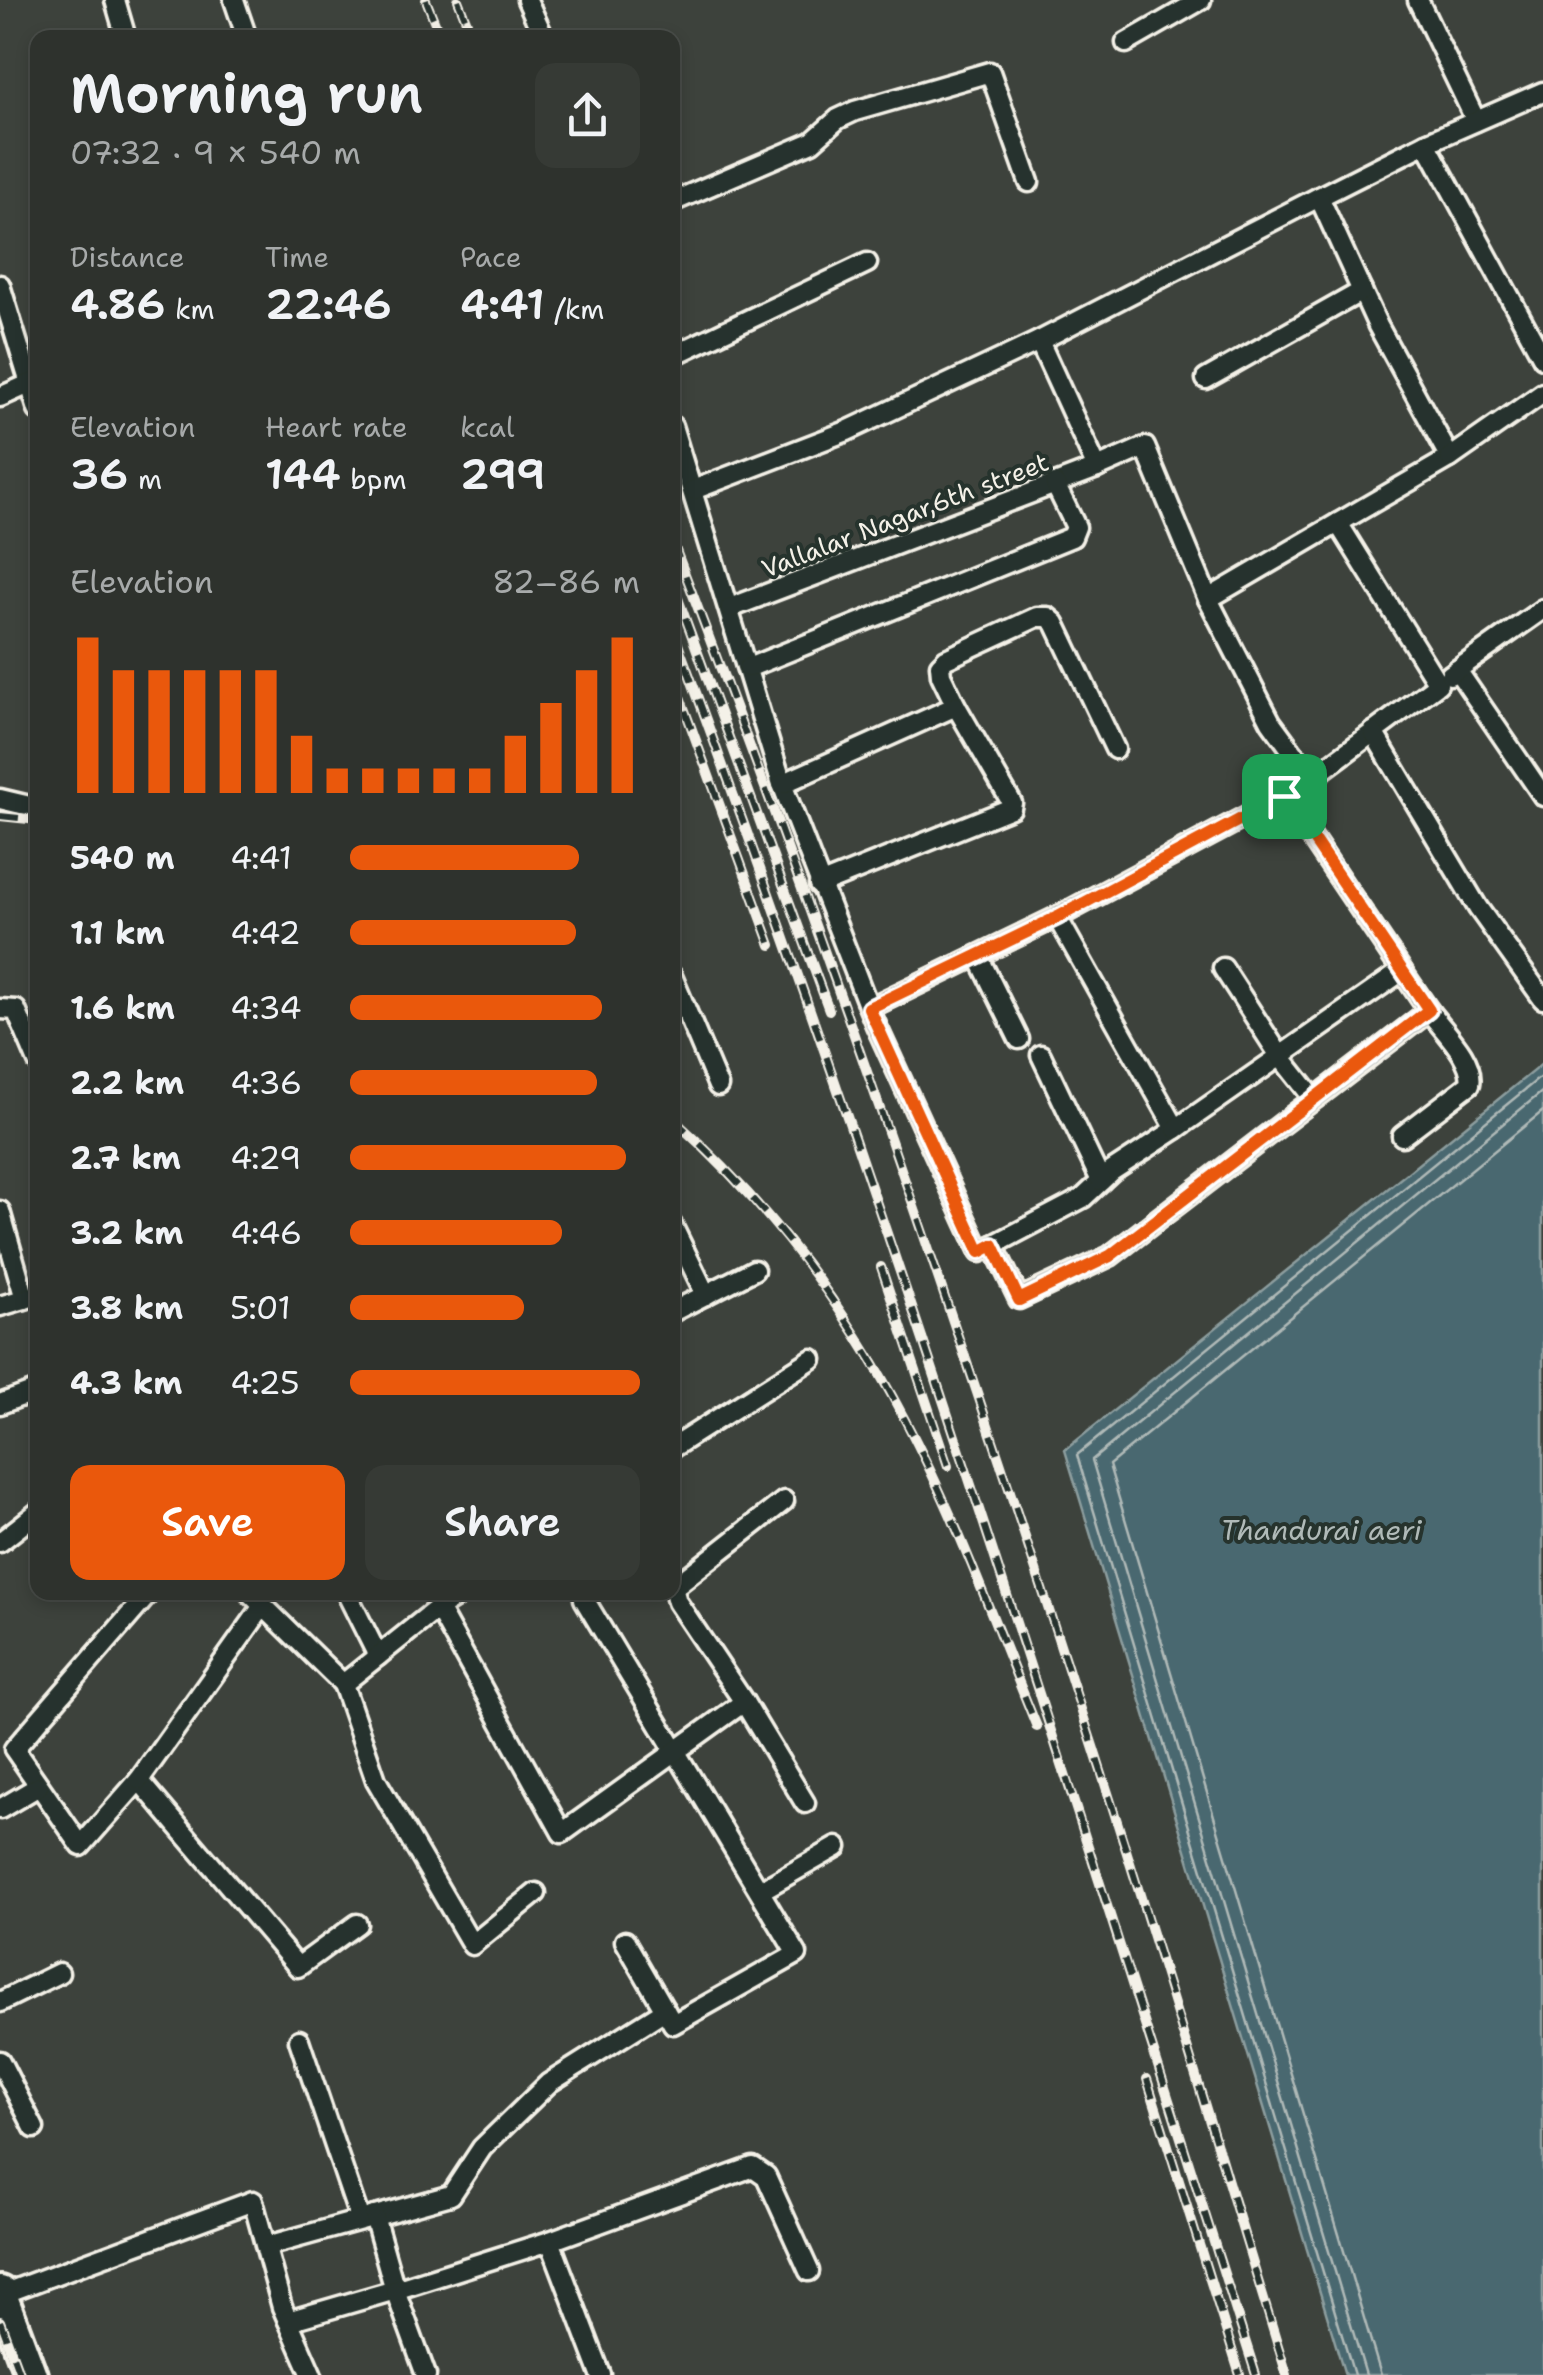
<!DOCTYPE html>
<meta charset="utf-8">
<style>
body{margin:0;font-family:"Shantell Sans",sans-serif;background:#363a35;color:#f1f3f6;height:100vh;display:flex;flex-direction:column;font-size:38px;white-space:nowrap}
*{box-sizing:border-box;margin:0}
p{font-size:32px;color:#a7aaaa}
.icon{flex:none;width:55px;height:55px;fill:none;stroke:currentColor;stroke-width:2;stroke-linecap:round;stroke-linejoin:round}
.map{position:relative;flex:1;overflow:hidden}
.panel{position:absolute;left:30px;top:30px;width:650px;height:1570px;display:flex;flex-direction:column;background:#2e322d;border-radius:20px;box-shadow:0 5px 15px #0003,0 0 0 2px #494d49}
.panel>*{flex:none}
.pin{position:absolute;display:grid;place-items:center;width:85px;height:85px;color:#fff;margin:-42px;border-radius:20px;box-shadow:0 5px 15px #0006}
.round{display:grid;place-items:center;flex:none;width:105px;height:105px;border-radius:20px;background:#363a35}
.overview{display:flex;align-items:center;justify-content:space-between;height:170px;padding:0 40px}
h1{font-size:55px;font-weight:600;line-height:75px}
.metrics{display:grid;grid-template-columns:repeat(3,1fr);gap:15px;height:170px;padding:10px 40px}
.metrics div{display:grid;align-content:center}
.metrics b{font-size:42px;font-weight:600}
.metrics small{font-size:28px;font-weight:400}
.metrics p{font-size:28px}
.chart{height:280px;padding:20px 40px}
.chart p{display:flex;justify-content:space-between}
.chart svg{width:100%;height:180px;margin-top:10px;stroke:#ea580c;stroke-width:6}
.primary-button{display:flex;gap:20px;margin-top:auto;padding:20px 40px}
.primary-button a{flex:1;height:115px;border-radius:20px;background:#ea580c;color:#fff;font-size:40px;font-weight:600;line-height:115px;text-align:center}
.primary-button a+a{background:#363a35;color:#f1f3f6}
ul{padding:0 40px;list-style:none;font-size:32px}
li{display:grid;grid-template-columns:160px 120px 1fr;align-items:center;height:75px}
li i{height:25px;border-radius:12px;background:#ea580c}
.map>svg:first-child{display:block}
</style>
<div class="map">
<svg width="1543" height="2375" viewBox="0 0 1543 2375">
<rect width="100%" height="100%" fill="#3d423c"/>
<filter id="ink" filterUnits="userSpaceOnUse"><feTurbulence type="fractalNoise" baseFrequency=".01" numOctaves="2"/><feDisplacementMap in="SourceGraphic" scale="20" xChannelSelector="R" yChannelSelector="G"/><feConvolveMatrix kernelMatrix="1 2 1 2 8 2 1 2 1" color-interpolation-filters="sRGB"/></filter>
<g filter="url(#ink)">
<path fill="#49676f" stroke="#8d9e9f" stroke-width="2.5" d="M1543 1063V2375H1345L1065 1450Z"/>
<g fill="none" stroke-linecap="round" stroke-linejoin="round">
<g stroke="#b0bab8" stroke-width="2.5">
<path d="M1354 2375 1077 1455 1543 1075"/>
<path d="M1366 2375 1092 1460 1543 1091"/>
<path d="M1381 2375 1109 1465 1543 1111"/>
</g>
<defs>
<g id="minor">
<path d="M115 0 126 38"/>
<path d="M234 0 247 38"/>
<path d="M527 0 544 38"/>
<path d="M1418 0 1476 121"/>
<path d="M1126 43 1201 0"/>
<path d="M1426 143 1543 92"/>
<path d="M1319 197 1426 143 1543 358"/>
<path d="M672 202 812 142 838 119 855 111 990 72 1029 182"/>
<path d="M0 285 38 410"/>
<path d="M1039 341 1319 197 1378 326 1450 458 1338 523 1438 684 1312 778"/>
<path d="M672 356 867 263"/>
<path d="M1206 379 1362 291"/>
<path d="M0 397 36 381"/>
<path d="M672 426 782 784 869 1008 876 1025 980 1252 1083 1198 1112 1171 1176 1129 1057 917 869 1008"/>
<path d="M1450 458 1543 393"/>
<path d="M693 490 847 431 1039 341 1097 468 1145 447 1208 599 1271 722 1312 778 1284 796"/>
<path d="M1208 599 1338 523"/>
<path d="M730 608 1097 468"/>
<path d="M748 668 1072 537 1076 527 1055 484"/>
<path d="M1457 670 1543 796"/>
<path d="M1450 675 1543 609"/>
<path d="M1373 732 1478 908 1543 999"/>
<path d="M782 784 956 706 941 675 940 665 946 659 1037 617H1048L1055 623 1115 749"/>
<path d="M0 799 38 808"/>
<path d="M819 885 1011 808 1012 803 956 706"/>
<path d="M1057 917 1284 796 1402 971 1176 1129"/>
<path d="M978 956 1019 1039"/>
<path d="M1223 968 1280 1056 1314 1099"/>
<path d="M672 976 718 1086"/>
<path d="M0 1009 16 1010 38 1062"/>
<path d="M1041 1055 1101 1181"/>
<path d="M1402 1136 1470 1084C1475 1060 1443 1030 1429 1011"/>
<path d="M0 1211 25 1299"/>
<path d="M672 1225 706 1295"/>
<path d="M993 1245 1019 1299 1110 1256 1429 1011 1402 971"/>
<path d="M0 1306 38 1295"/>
<path d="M672 1312 754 1270"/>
<path d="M0 1404 38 1390"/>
<path d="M672 1448 812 1359"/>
<path d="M784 1501 678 1584 674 1591 677 1602 744 1702 805 1803"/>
<path d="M0 1542 38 1512"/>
<path d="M150 1592 14 1749 81 1846 139 1780 298 1967 357 1924"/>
<path d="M249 1592 343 1684"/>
<path d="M346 1592 378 1656"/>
<path d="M464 1592 438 1608 343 1684 376 1780 472 1945 536 1893"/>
<path d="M584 1599 797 1954 673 2024 625 1941"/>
<path d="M438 1608 562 1833 744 1702"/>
<path d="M139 1780 263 1606"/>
<path d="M0 1809 39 1786"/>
<path d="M760 1891 837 1847"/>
<path d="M0 2002 59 1973"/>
<path d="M299 2040 360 2220"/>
<path d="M0 2061 34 2128"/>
<path d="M267 2246 451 2195 482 2148 549 2083 665 2010"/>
<path d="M0 2295 253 2201 282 2307 312 2375"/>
<path d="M288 2321 395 2290 374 2216"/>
<path d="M426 2375 395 2290 550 2241"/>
<path d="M601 2375 550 2241 753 2167 766 2176 809 2271"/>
</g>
<path id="trunk" d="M0 2292 31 2375"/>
</defs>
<use href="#minor" stroke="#f4f1e8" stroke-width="25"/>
<use href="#trunk" stroke="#f4f1e8" stroke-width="38"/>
<use href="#minor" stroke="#26332d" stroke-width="18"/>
<use href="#trunk" stroke="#26332d" stroke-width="30"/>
<defs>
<g id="rail">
<path d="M426 0 441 38"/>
<path d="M458 0 473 38"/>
<path d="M672 540C823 933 960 1332 1089 1734 1158 1946 1221 2161 1287 2375"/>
<path d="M672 582 829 1010"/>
<path d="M672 628C887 1203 1071 1790 1256 2375"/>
<path d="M672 675 771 945"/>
<path d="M0 816 38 820"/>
<path d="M672 1118C767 1203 845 1306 904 1418 956 1516 995 1625 1037 1727"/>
<path d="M881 1267 948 1466"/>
<path d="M1147 2079 1240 2375"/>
<path d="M0 2321 20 2375"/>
</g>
</defs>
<use href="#rail" stroke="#f4f1e8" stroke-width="10"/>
<use href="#rail" stroke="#26332d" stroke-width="6" stroke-dasharray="19" stroke-linecap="butt"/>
</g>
</g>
<g fill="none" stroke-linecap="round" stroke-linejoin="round" filter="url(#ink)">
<defs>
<path id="route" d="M1284 796 1429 1010 1110 1256 1019 1300 993 1245 980 1252 869 1008 1058 917Z"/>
</defs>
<use href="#route" stroke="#fff" stroke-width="20"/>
<use href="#route" stroke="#ea580c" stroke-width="12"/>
</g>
<g text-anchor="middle" stroke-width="8" stroke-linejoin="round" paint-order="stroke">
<g font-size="25" fill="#f4f1e8" stroke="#26332d">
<text transform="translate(905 515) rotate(-21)" y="9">Vallalar Nagar,6th street</text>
</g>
<g font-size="28" font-style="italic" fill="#b0bab8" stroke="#26332d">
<text x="1321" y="1540">Thandurai aeri</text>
</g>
</g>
</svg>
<div class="pin" style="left:1284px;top:796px;background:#1e9e55"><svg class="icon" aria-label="arrive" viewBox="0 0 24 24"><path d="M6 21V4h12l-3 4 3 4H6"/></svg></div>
<section class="panel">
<div class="overview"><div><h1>Morning run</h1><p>07:32 · 9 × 540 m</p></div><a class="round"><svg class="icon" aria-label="share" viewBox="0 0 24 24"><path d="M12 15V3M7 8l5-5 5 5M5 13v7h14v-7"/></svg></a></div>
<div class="metrics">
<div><p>Distance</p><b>4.86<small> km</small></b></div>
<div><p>Time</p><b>22:46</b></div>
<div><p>Pace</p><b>4:41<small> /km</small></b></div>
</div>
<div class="metrics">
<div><p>Elevation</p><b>36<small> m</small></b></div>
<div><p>Heart rate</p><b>144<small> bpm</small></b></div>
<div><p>kcal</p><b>299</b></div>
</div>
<div class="chart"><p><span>Elevation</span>82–86 m</p>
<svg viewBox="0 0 160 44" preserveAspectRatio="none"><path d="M5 44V6M15 44V14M25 44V14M35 44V14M45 44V14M55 44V14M65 44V30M75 44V38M85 44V38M95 44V38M105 44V38M115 44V38M125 44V30M135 44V22M145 44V14M155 44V6"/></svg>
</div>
<ul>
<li><b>540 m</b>4:41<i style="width:79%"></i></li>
<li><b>1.1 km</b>4:42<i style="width:78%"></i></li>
<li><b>1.6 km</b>4:34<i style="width:87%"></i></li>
<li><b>2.2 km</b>4:36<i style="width:85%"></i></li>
<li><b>2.7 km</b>4:29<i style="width:95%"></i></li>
<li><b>3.2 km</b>4:46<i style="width:73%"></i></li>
<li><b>3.8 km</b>5:01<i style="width:60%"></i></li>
<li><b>4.3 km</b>4:25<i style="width:100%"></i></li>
</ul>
<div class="primary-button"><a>Save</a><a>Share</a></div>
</section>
</div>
